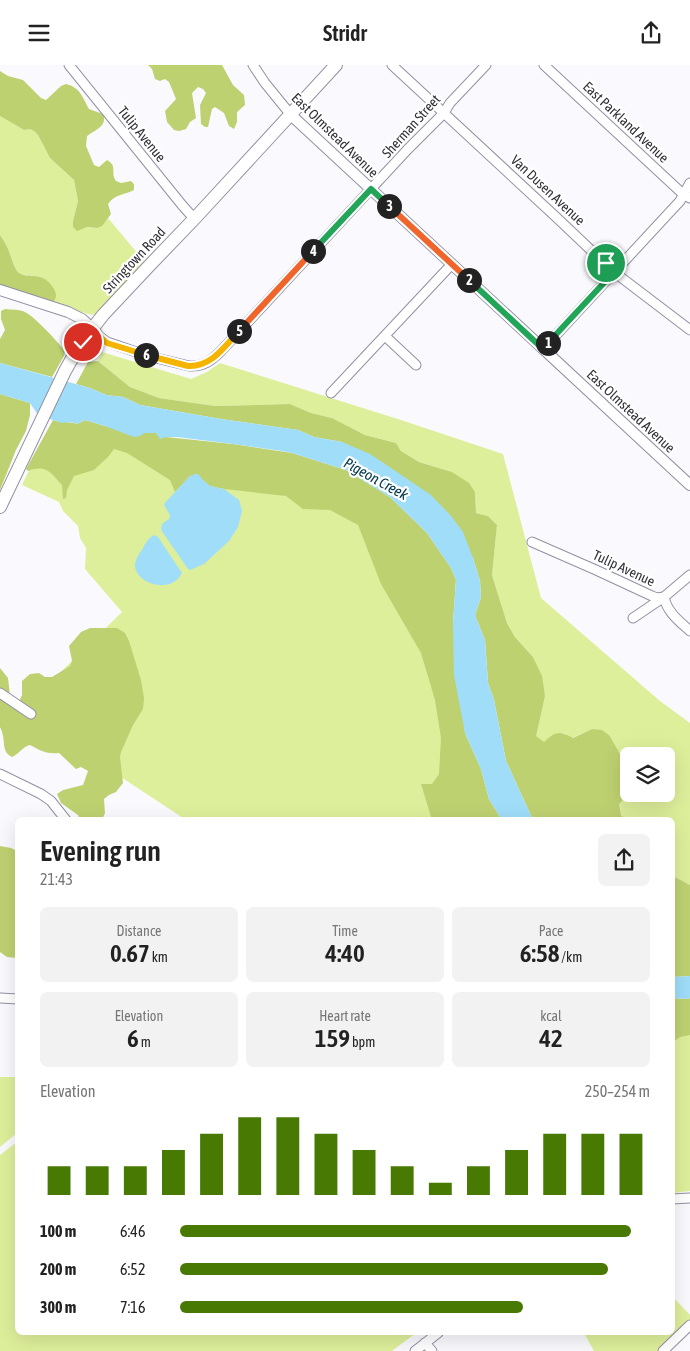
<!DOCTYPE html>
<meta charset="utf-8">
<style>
body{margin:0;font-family:"Asap Condensed",sans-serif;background:#f2f2f2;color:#222;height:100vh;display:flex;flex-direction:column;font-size:19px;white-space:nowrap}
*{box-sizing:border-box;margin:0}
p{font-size:16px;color:#767676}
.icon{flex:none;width:28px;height:28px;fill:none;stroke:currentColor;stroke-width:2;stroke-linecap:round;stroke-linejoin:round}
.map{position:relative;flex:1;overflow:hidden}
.drawer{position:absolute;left:15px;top:752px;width:660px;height:518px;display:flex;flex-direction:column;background:#fff;border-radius:8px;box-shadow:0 5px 20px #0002}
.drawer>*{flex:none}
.tools{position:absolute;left:620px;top:682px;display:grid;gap:10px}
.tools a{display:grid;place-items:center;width:55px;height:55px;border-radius:8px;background:#fff;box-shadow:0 5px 20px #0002;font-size:25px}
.pin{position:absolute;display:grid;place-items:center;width:42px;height:42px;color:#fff;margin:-21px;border:2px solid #fff;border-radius:50%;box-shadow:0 1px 5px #0007}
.km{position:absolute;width:25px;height:25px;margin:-12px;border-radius:50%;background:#222;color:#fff;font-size:14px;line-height:25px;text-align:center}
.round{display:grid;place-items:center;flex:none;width:52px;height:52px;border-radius:8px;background:#f2f2f2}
.head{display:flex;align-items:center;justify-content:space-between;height:85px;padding:0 25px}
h1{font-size:28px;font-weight:600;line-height:38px}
.figures{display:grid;grid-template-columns:repeat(3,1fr);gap:8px;height:85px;padding:5px 25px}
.figures div{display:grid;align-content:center;border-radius:8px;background:#f2f2f2;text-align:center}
.figures b{font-size:25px;font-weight:600}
.figures small{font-size:14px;font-weight:400}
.figures p{font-size:14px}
.chart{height:140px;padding:10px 25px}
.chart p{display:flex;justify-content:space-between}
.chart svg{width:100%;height:90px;margin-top:5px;stroke:#477903;stroke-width:6}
ul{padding:0 25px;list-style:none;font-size:16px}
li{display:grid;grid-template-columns:80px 60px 1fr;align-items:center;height:38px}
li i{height:12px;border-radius:6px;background:#477903}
header{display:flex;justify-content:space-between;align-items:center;height:65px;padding:0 25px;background:#fff;font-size:22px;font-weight:600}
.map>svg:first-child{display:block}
</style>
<header><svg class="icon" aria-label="menu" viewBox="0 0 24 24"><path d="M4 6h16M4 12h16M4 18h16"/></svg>Stridr<svg class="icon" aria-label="share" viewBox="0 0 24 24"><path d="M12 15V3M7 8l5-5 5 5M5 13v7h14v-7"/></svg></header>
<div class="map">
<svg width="690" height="1286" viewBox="0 0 690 1286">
<rect width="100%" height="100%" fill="#fafafe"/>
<g fill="#deef9b">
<path d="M0 51 24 65 30 64 34 66 38 70 50 93 74 115 78 136 73 156C89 163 96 168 108 153L144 196 95 250 88 249 52 238 41 212 20 209 16 205 7 182 0 170Z"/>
<path d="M102 287 191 314 207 307 220 298 401 355 503 389 541 533 660 636 690 658V820L673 811 672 755H625L621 750 619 739 629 729H666V691H629V705L610 671 592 664 572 673 564 668 544 677 535 671 545 631 533 592 515 572 507 558 492 510 497 460 488 451 476 448 475 427 452 407 419 397 401 386 396 378 365 370 332 353 311 348 290 339 215 341 159 333 130 322 98 296Z"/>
<path d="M52 358 355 441 431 591 464 755H186L21 646 122 547 85 504 86 483 80 473 78 461 63 446 59 437 22 420Z"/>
<path d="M690 946V1126L673 1128 672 949Z"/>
<path d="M0 1012H18L17 1068 0 1082Z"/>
<path d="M17 1077 18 1268H416L392 1286H0V1090Z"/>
<path d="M673 1232 690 1250V1255L658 1286H594L584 1268H672Z"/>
</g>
<g fill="#bed171">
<path d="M148 0H222L233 20 244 30 245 40 237 47V57L234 64 229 61 224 48 215 42 212 44 208 62H205L201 59 200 40 206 28 203 24 198 22 192 28 196 53 190 57 186 64 179 66 174 65 167 57 165 46 176 34 169 17 165 14 160 16 155 14 152 4Z"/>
<path d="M0 6 8 11 23 15 41 33 46 35 61 21 66 19C80 22 83 33 89 44L103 49C108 61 95 65 87 71L86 81 94 100 99 102 107 95C118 101 110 107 116 116L121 118 131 116 134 119V125C124 130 115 129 108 139L111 149 102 161 97 163 87 162 77 166 73 162V156L78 136 74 115 50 93 38 70 34 66 30 64 24 65 0 51Z"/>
<path d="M0 170C3 175 6 179 8 184 11 191 13 200 17 206 25 216 42 203 54 224 57 230 57 233 52 238L7 222 0 220Z"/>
<path d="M5 244C12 245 19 244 25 247 35 252 57 276 65 286L64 291 52 312 0 298V274L5 265 1 254V246Z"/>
<path d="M98 296 130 322 159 333 215 341 290 339 311 348 332 353 365 370 396 378 401 386 419 397 452 407 469 418 475 427 476 448 488 451 497 460 492 510 507 558 515 572 533 592 542 611 545 631 536 671 544 677C555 667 559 665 573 673L592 664 602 665 610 671 629 705V729L619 739 621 750 625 755H533L506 696 494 635 488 618 485 575 476 553V547L481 532 480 516 473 493 342 377 314 372 298 365 221 354 140 340 123 332 106 330 90 323 76 319 88 297Z"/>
<path d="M0 329 30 338V350L26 366 16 385 0 425Z"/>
<path d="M53 355C61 358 69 356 77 359L85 355 105 361 144 368H156L166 372 233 379 292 388 346 405 390 432 427 468 451 503 456 515 453 557 465 668 481 704 489 734 502 755H432L421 719H432L439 709 441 673 435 635 421 588 381 519 358 460 330 445 303 444 286 431 224 424 210 421 203 415 190 411 175 427 170 415 127 388 114 384 108 392 94 405 74 411 67 425 66 433 63 434 62 420C51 408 46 399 28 406L26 404Z"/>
<path d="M90 563H117L125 568 129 576 141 615 144 633 143 644 133 660 121 687 120 692 123 718 116 727 109 730 104 734 105 748 102 755H80L78 750 61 738 57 729 63 725 83 720 88 706 81 702 76 704 59 688C46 689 41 686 30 680 22 682 19 689 12 692 0 686 7 676 0 662V603L8 613 11 639H18L22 630V616L30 609 39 608 45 612H52L70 601 72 596 69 581 81 567Z"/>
<path d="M0 781 11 783 17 786V893L7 892 0 887Z"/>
<path d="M673 811 690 820V911L673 912Z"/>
<path d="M672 933 687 934 690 933V970L680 972 673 977Z"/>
</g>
<g fill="#9fddf9">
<path d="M0 298 90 323 106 330 123 332 140 340 221 354 298 365 314 372 342 377 370 389 431 430 451 451 463 467 473 493 480 516 481 532 476 547V553L485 575 488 618 494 635 506 696 533 755H502L489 734 481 704 465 668 454 610 453 557 456 515 451 503 427 468 390 432 346 405 292 388 282 386 233 379 177 372H166L160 374 156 368H144L140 371 134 372 105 361 85 355 77 359 71 357 62 358 38 350 30 338 0 329Z"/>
<path d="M195 409H198L203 415 210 421 224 424 239 435 242 446 238 462 229 476 204 499 190 505 188 504 161 465 162 459 169 454 170 450 165 442 164 439 190 411Z"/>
<path d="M154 470 158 472 182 508C172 530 134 519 135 499 136 493 139 489 142 485 145 479 148 473 154 470Z"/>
<path d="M690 911V933L687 934 673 933V912Z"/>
</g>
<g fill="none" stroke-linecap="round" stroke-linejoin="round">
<defs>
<g id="minor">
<path d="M69 0 182 140 190 149 196 152"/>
<path d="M253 0 265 18 291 50"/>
<path d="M392 0 556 152 614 207 690 265"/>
<path d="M544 0 684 130 690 133"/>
<path d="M93 264 100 272 107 277 148 291 189 301C203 302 211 296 221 286L407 85 444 48 450 38 486 0"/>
<path d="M385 271 416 300"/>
<path d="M543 284 680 136 690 118"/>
<path d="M331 328 452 199"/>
<path d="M532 477 596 505 652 531 657 533 664 532C667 547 679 556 690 566"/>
<path d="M633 553 664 532 690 510"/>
<path d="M0 628 31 649"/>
<path d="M0 709 41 729 51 736 66 755"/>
<path d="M0 933 18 934"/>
<path d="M672 1134 690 1133"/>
<path d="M425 1278 432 1286"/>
<path d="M415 1286 438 1268"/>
<path d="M663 1286 690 1260"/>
</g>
<g id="tertiary">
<path d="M291 50 690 420"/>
<path d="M0 225 68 247 82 254 93 264"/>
</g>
<path id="secondary" d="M0 442 65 306 78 283 89 268 103 250 149 201 196 152 336 0"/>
</defs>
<use href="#minor" stroke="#9290a3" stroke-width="11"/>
<use href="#tertiary" stroke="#9290a3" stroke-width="12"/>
<use href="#secondary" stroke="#9290a3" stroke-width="14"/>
<use href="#minor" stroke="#fff" stroke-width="9"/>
<use href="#tertiary" stroke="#fff" stroke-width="10"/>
<use href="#secondary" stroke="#fff" stroke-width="12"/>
</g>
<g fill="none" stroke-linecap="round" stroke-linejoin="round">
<defs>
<path id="split-1" d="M548 278 614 207 606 198"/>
<path id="split-2" d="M469 215 543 284 548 278"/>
<path id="split-3" d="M389 141 469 215"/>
<path id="split-4" d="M313 186 371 124 389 141"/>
<path id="split-5" d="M239 266 313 186"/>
<path id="split-6" d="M146 290 188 301C212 302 225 281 239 266"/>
<path id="split-7" d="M83 277 92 264 100 272 107 278 146 290"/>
</defs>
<use href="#split-1" stroke="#fff" stroke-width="10"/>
<use href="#split-2" stroke="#fff" stroke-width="10"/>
<use href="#split-3" stroke="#fff" stroke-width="10"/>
<use href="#split-4" stroke="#fff" stroke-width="10"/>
<use href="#split-5" stroke="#fff" stroke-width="10"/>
<use href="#split-6" stroke="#fff" stroke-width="10"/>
<use href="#split-7" stroke="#fff" stroke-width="10"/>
<use href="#split-1" stroke="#22a559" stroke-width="6"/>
<use href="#split-2" stroke="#22a559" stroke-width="6"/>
<use href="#split-3" stroke="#f0652b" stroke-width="6"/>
<use href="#split-4" stroke="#22a559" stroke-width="6"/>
<use href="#split-5" stroke="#f0652b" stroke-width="6"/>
<use href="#split-6" stroke="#f5b400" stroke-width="6"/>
<use href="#split-7" stroke="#f5b400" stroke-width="6"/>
</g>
<g text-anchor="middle" stroke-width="4.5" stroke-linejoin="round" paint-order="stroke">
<g font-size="14" fill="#313038" stroke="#fff">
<text transform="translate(626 57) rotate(43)" y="5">East Parkland Avenue</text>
<text transform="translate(411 61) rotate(-48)" y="5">Sherman Street</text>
<text transform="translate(142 69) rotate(51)" y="5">Tulip Avenue</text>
<text transform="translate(335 70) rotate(44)" y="5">East Olmstead Avenue</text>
<text transform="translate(548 125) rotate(43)" y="5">Van Dusen Avenue</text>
<text transform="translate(134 195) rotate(-47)" y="5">Stringtown Road</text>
<text transform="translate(631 346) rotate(43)" y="5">East Olmstead Avenue</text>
<text transform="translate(624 503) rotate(25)" y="5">Tulip Avenue</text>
</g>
<g font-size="15" font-style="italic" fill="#003649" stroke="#fff">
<text transform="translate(376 414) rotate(29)" y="5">Pigeon Creek</text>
</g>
</g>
</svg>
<div class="tools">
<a><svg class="icon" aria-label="layers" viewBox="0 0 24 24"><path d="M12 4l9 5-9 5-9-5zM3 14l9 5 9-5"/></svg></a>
</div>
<div class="pin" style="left:606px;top:198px;background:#1e9e55"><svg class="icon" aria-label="arrive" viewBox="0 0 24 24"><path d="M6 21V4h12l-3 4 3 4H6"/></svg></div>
<div class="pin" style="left:83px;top:277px;background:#d93025"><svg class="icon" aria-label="check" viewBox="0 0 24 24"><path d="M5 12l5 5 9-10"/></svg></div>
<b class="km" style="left:548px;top:278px">1</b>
<b class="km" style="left:469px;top:215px">2</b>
<b class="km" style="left:389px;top:141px">3</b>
<b class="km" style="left:313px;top:186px">4</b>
<b class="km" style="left:239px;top:266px">5</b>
<b class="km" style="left:146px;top:290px">6</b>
<section class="drawer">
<div class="head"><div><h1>Evening run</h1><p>21:43</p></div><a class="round"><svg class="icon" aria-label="share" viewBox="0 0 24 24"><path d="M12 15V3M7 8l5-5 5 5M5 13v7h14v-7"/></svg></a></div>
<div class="figures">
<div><p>Distance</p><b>0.67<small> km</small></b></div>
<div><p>Time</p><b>4:40</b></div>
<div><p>Pace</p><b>6:58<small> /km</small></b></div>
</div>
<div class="figures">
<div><p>Elevation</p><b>6<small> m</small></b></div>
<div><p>Heart rate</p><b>159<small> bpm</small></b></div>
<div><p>kcal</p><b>42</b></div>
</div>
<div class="chart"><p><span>Elevation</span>250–254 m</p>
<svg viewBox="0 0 160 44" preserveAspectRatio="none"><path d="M5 44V30M15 44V30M25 44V30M35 44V22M45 44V14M55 44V6M65 44V6M75 44V14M85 44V22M95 44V30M105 44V38M115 44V30M125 44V22M135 44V14M145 44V14M155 44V14"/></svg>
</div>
<ul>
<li><b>100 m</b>6:46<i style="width:96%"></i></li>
<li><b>200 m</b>6:52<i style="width:91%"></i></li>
<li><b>300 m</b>7:16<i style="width:73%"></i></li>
</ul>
</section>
</div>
